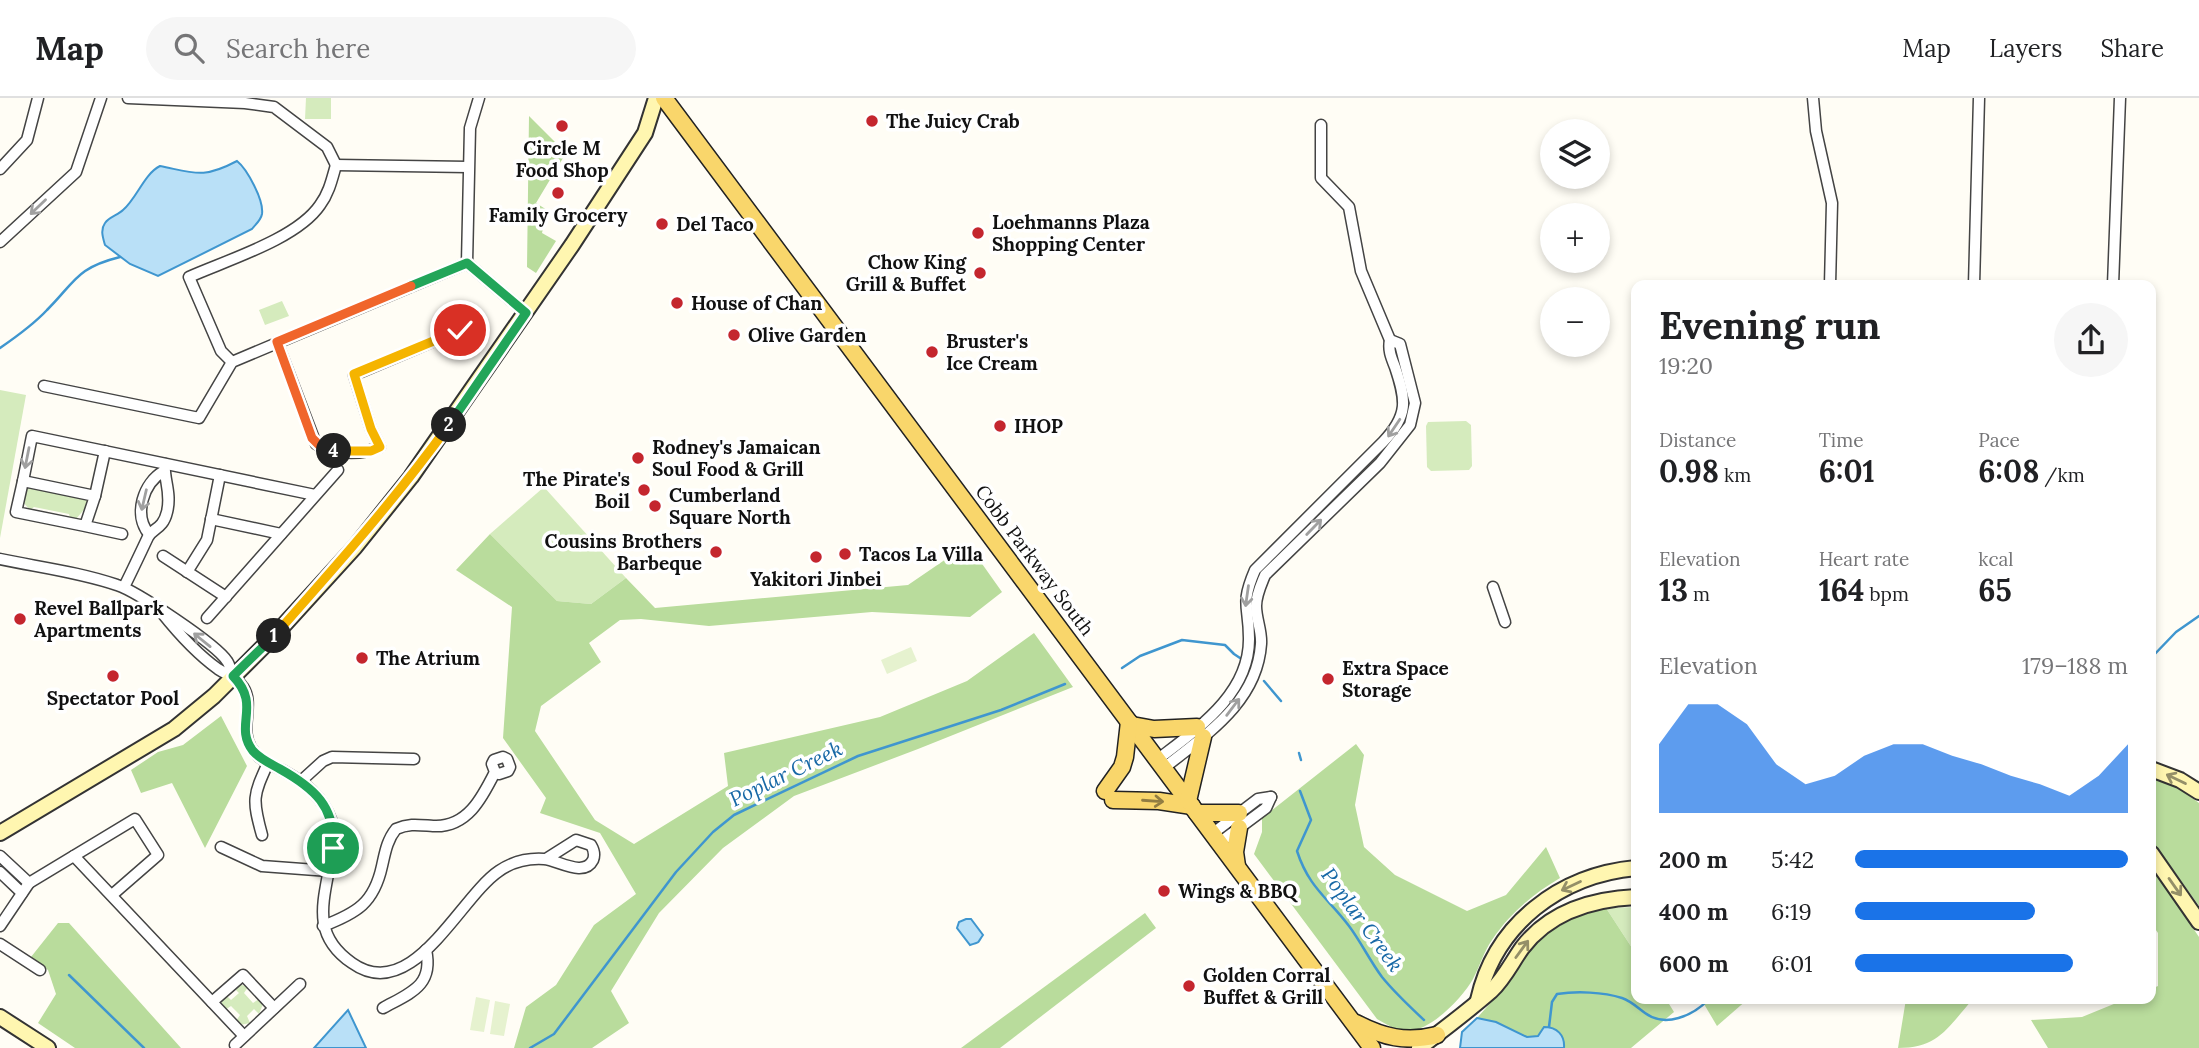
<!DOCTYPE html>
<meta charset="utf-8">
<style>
body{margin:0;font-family:Lora,serif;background:#f6f6f6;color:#202124;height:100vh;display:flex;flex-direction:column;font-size:26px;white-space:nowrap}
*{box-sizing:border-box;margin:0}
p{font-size:23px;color:#757577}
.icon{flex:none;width:38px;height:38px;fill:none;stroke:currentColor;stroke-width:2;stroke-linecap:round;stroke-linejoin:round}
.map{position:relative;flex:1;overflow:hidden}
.details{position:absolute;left:1631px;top:182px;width:525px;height:724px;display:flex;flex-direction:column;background:#fff;border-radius:14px;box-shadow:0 4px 10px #0003}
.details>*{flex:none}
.tools{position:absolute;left:1540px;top:21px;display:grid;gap:14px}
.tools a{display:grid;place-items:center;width:70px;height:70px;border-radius:50%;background:#fff;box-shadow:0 4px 10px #0003;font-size:35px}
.pin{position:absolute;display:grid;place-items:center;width:60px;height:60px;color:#fff;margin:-30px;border:4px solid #fff;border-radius:50%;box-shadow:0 2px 7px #0007}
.km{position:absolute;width:35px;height:35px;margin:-18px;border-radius:50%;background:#222;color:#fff;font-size:19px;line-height:35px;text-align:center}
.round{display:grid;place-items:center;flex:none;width:74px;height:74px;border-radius:37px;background:#f6f6f6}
.overview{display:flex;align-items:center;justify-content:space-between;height:119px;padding:0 28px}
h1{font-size:38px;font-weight:700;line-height:52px}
.metrics{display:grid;grid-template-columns:repeat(3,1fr);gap:10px;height:119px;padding:7px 28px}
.metrics div{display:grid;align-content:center}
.metrics b{font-size:30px;font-weight:700}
.metrics small{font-size:19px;font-weight:400}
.metrics p{font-size:19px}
.chart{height:196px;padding:14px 28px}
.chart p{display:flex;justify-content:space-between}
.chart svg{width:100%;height:126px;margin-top:7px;fill:#1a73e8;opacity:.7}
ul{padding:0 28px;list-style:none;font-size:23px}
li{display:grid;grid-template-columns:112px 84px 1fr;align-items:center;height:52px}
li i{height:18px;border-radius:9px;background:#1a73e8}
header{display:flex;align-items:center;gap:42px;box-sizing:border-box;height:98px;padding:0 35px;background:#fff;border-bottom:2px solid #e0e0e0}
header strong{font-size:33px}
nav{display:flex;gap:38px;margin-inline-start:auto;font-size:24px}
.search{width:490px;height:63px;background:#f6f6f6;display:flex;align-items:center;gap:18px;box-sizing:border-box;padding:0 24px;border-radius:38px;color:#757577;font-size:26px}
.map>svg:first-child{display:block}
</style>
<header>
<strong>Map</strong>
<div class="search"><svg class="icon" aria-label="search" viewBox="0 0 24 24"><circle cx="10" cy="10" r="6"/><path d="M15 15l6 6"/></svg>Search here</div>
<nav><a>Map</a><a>Layers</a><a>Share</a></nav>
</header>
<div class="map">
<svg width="2199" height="950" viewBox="0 0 2199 950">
<rect width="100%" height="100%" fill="#fffdf5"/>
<g fill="#d5ebbd">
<path d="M306 0H331V21H305Z"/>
<path d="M282 203 289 218 265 227 259 212Z"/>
<path d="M0 292 26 297 0 440Z"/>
<path d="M1466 323 1471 327 1472 368 1469 372 1431 373 1427 369 1426 328 1428 324Z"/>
<path d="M28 389 86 401 89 403 88 407 76 421 70 420 69 416 34 409 30 412 23 404 26 391Z"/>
<path d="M544 389 626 480 591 506 557 503 490 436Z"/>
<path d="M1636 809V856L1606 810Z"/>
<path d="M239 886 248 889 244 895 253 905 259 901 263 906 259 916 254 911 247 918 250 925 240 927 236 923 240 917 231 908 225 912 222 907V901L226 897 231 902 239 895 234 890Z"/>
</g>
<g fill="#b9dc9c">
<path d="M529 18 566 55 536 105 547 112 542 135 556 143 536 175 527 169Z"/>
<path d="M490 436 557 503 591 506 626 480 655 510 908 487 968 446 1002 494 970 519 872 514 709 528 641 521 620 522 589 545 601 564 541 608 535 633 595 722 634 746 728 688 724 655 880 619 967 583 1034 535 1073 589 918 651 794 698 723 750 659 815 611 893 629 925 592 950H514L526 909 556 887 594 827 636 796 600 735 540 715 546 700 503 640 512 509 456 472Z"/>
<path d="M221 618 247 668 205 750 172 685 141 695 131 672 158 654 183 647Z"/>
<path d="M1356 646 1364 657 1355 707 1364 749 1395 777 1467 813 1506 797 1546 749 1560 780C1533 796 1510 815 1492 842 1484 853 1480 868 1473 881 1463 899 1430 934 1407 933 1397 933 1386 926 1377 921L1254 756 1262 734V720Z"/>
<path d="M2151 678 2180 691 2199 705V808L2151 741Z"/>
<path d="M2151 768 2199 839V950H2048L2031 922 2082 919 2126 901H2151V891L2158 888V835L2151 825Z"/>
<path d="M1606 810 1636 856V901H1666L1674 914 1631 950H1564V946L1538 938 1527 939 1496 924 1477 920 1510 883 1524 857 1543 838 1573 820Z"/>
<path d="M1145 815 1156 830 1000 950H961Z"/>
<path d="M58 825H69L181 950H75L38 925 56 896 48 872 31 859Z"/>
<path d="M1701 901H1748L1717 928Z"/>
<path d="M1906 901H1973C1948 929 1939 950 1898 950Z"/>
</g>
<g fill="#e6f2cf">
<path d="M911 549 917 563 887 576 881 562Z"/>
<path d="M476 899 490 902 484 934 470 932Z"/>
<path d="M495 903 510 906 504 938 490 936Z"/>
</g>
<g fill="#b9e0f7" stroke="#3f96cf" stroke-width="2">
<path d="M237 63C247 71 264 102 262 116 261 122 256 126 252 131L158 178 130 166 105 147C103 140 100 132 105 125 109 119 118 117 123 112 137 100 144 76 160 68 195 75 203 81 237 63Z"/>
<path d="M966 821H971L983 837C976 847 981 843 970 847L957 830 959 824Z"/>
<path d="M348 912 366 950H314Z"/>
<path d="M1477 920 1496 924 1527 939 1538 938 1544 929C1557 929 1565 937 1564 950H1460L1462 934Z"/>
</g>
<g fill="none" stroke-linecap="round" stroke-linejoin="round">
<g stroke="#3f96cf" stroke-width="2.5">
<path d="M0 250C16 239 33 227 47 212 76 183 76 170 120 159"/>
<path d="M2151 560 2176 534 2199 518"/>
<path d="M1122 570 1140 558 1182 542 1225 547 1234 556 1243 562"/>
<path d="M1264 583 1281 603"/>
<path d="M1299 655 1301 662"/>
<path d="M1300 693 1311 722 1297 753C1309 790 1328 800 1349 828 1361 844 1370 863 1382 879 1395 895 1409 908 1424 922"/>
<path d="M69 877 144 950"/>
<path d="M1549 929 1552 904 1557 896C1577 893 1603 894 1622 900 1631 903 1638 910 1645 915 1665 930 1693 918 1709 901"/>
<path d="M530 950 554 936 676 774 713 734 734 717 858 658 1001 612 1065 586"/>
</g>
<defs>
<g id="street">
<path d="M128 0 245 5 274 9 327 49 336 67"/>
<path d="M1813 0 1816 33 1832 105 1830 187"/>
<path d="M336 67 468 69"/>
<path d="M0 71 27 42 38 0"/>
<path d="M0 144 76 74 101 0"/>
<path d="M467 165 470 30 479 0"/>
<path d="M467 165 526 215"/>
<path d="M1974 187 1979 0"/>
<path d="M2113 187 2120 0"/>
<path d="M277 244 316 346C332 357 363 357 380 349L371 331 354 277 460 232"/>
<path d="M232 264 221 253 189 179C227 162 297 141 320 107 329 95 332 81 336 67"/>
<path d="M44 288 199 320 232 264 467 165"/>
<path d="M23 383 32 338 315 397"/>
<path d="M95 398 105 353"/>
<path d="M211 421 281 436"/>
<path d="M85 428 16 414 23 383 95 398 85 428 122 436"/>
<path d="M149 436C133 417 143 385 164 373"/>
<path d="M163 458 226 499"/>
<path d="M0 461C38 469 79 474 117 487 136 493 216 546 227 563 230 567 231 574 233 578"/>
<path d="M187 474 207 442 220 377"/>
<path d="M124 489C132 473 140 456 148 439 153 430 163 431 167 414 172 395 163 379 165 366"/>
<path d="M1493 489 1505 524"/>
<path d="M162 515C178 535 197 556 218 571 227 577 237 579 243 589 256 608 236 634 255 655 262 663 272 667 282 672 304 684 323 698 332 724 336 735 333 748 331 760 324 803 310 836 352 865 412 908 460 799 499 773 512 764 528 760 544 761 558 762 584 780 593 762 595 757 594 752 591 747L576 742 546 761"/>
<path d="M207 520 338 372"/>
<path d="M1157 662C1197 631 1250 596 1249 540 1249 507 1240 507 1255 472L1383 344C1409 317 1406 302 1395 269 1391 259 1388 252 1390 242L1361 173 1349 109 1321 80V27"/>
<path d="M1164 670C1205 637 1257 605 1261 546 1262 533 1256 521 1256 508 1256 497 1261 487 1265 477L1380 365 1410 327 1415 305 1400 246 1390 242"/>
<path d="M301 683 323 663 332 659 414 661"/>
<path d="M1212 736 1258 701 1271 699"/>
<path d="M262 737C252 701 253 698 268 665"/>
<path d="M1219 745 1266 710 1271 699"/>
<path d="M221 749 262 768 329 773"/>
<path d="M0 758 29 785"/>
<path d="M74 758 244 938"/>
<path d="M0 774 22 795"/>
<path d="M0 828 29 785 135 721 158 757 112 797"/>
<path d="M323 828C357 815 374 805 382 768 385 755 387 742 396 731 409 725 419 727 433 728 467 730 482 700 495 674L492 666 494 662 503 659 507 661 510 669 508 673 499 676 495 674"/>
<path d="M0 846 40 872"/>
<path d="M212 904 243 877 274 910"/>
<path d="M383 910C410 895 434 888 426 852"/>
<path d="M235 947 300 886"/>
</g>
<g id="secondary">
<path d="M2151 671 2180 682 2199 694"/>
<path d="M0 735 174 631 214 598 273 539 355 449 411 379 572 147 645 35 656 0"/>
<path d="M2151 755 2199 824"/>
<path d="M1478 902C1495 826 1560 777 1636 770"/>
<path d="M0 919 48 950"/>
<path d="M1419 950C1443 932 1468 913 1491 893 1504 881 1512 864 1522 850 1550 813 1593 801 1636 799"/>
</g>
<g id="primary">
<path d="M664 0 1372 950"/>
<path d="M1132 627 1154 631 1197 629"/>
<path d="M1105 693 1122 669 1125 659 1129 624"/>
<path d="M1113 702 1159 703 1192 708"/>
<path d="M1188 703 1203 639"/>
<path d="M1197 715H1239"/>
<path d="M1237 768 1235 754 1239 730"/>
<path d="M1356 925C1383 939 1406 945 1437 937"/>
</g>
</defs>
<use href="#street" stroke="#444" stroke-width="13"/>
<use href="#secondary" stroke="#333" stroke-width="18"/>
<use href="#primary" stroke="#222" stroke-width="19"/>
<use href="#street" stroke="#fff" stroke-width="10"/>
<use href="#secondary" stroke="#fff6b0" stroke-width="14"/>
<use href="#primary" stroke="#f9d66b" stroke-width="16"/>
</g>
<defs><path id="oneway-shaft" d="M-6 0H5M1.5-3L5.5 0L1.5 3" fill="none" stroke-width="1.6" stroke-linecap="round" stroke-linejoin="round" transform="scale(1.75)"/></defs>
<g stroke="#a0a0a0">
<use href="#oneway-shaft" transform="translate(38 109) rotate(136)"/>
<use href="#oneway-shaft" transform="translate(1394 330) rotate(124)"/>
<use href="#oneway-shaft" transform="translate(27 360) rotate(101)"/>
<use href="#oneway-shaft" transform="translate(144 402) rotate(103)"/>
<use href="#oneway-shaft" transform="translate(1314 429) rotate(-46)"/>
<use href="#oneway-shaft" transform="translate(1247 498) rotate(98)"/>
<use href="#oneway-shaft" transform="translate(202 542) rotate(-141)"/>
<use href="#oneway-shaft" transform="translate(1233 609) rotate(-53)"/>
</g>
<g stroke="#948f68">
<use href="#oneway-shaft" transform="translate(2176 681) rotate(-154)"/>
<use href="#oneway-shaft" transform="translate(1571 788) rotate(155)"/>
<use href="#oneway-shaft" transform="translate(2175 789) rotate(55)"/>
<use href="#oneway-shaft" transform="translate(1522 851) rotate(-54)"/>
</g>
<use stroke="#917d42" href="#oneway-shaft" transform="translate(1153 703) rotate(4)"/>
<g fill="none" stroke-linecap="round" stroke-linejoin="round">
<defs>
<path id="split-1" d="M274 538 233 578C262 608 233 627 253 653 260 661 271 666 280 671 314 690 336 709 333 750"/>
<path id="split-2" d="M274 538C336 468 394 403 449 327"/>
<path id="split-3" d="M411 188 467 165 526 215 449 327"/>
<path id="split-4" d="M334 353 322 350 312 340 277 244 411 188"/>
<path id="split-5" d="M334 353H371L380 349 371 331 354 276 460 232"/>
</defs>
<use href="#split-1" stroke="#fff" stroke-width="14"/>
<use href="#split-2" stroke="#fff" stroke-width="14"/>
<use href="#split-3" stroke="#fff" stroke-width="14"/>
<use href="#split-4" stroke="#fff" stroke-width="14"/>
<use href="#split-5" stroke="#fff" stroke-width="14"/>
<use href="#split-1" stroke="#22a559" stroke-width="9"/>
<use href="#split-2" stroke="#f5b400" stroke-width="9"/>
<use href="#split-3" stroke="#22a559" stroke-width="9"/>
<use href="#split-4" stroke="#f0652b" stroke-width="9"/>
<use href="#split-5" stroke="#f5b400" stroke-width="9"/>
</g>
<g fill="#c4262e" stroke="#fff" stroke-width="2.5">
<circle cx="872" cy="23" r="7"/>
<circle cx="562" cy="28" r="7"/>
<circle cx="558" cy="95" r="7"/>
<circle cx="662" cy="126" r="7"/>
<circle cx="978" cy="135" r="7"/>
<circle cx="980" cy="175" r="7"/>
<circle cx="677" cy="205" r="7"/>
<circle cx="734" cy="237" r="7"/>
<circle cx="932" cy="254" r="7"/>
<circle cx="1000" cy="328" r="7"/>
<circle cx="638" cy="360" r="7"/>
<circle cx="644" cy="392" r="7"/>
<circle cx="655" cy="408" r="7"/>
<circle cx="716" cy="454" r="7"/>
<circle cx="845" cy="456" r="7"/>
<circle cx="816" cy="459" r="7"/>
<circle cx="20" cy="521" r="7"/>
<circle cx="362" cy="560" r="7"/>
<circle cx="113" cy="578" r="7"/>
<circle cx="1328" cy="581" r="7"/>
<circle cx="1164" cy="793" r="7"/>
<circle cx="1189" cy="888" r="7"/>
</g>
<g text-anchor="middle" stroke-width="7" stroke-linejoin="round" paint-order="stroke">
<g font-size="19" font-weight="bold" fill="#111" stroke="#fff" text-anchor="start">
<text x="886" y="30">The Juicy Crab</text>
<text x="562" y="57" text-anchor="middle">Circle M<tspan x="562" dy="22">Food Shop</tspan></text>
<text x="558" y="124" text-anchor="middle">Family Grocery</text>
<text x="992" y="131">Loehmanns Plaza<tspan x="992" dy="22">Shopping Center</tspan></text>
<text x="676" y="133">Del Taco</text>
<text x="966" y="171" text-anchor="end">Chow King<tspan x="966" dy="22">Grill &amp; Buffet</tspan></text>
<text x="691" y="212">House of Chan</text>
<text x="748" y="244">Olive Garden</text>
<text x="946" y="250">Bruster's<tspan x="946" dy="22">Ice Cream</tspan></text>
<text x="1014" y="335">IHOP</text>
<text x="652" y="356">Rodney's Jamaican<tspan x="652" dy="22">Soul Food &amp; Grill</tspan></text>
<text x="630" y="388" text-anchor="end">The Pirate's<tspan x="630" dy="22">Boil</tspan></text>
<text x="669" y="404">Cumberland<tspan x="669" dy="22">Square North</tspan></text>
<text x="702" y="450" text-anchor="end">Cousins Brothers<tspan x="702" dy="22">Barbeque</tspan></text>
<text x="859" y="463">Tacos La Villa</text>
<text x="816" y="488" text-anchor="middle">Yakitori Jinbei</text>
<text x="34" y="517">Revel Ballpark<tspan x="34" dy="22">Apartments</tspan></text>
<text x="376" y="567">The Atrium</text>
<text x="1342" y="577">Extra Space<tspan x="1342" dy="22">Storage</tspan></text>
<text x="113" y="607" text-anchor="middle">Spectator Pool</text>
<text x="1178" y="800">Wings &amp; BBQ</text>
<text x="1203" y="884">Golden Corral<tspan x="1203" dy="22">Buffet &amp; Grill</tspan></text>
</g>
<g font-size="19" fill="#111" stroke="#fff">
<text transform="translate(1035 462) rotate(53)" y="7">Cobb Parkway South</text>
</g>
<g font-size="21" font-style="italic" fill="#1768a6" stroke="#fff">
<text transform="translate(786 676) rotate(-26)" y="7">Poplar Creek</text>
<text transform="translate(1362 822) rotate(54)" y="7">Poplar Creek</text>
</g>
</g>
</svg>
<div class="tools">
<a><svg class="icon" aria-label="layers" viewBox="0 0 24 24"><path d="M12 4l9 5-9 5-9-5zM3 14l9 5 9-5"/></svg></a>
<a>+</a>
<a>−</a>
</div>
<div class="pin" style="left:333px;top:750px;background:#1e9e55"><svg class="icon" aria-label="arrive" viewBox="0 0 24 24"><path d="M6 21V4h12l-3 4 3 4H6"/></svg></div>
<div class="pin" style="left:460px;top:232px;background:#d93025"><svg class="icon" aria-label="check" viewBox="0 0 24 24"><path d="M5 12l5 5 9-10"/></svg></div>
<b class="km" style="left:274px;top:538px">1</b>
<b class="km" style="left:449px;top:327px">2</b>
<b class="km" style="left:334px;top:353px">4</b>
<section class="details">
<div class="overview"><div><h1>Evening run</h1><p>19:20</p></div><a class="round"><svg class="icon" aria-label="share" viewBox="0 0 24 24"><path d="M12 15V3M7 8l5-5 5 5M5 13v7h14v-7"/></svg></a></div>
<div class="metrics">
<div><p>Distance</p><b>0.98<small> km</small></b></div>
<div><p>Time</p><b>6:01</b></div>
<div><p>Pace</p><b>6:08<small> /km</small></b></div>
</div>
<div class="metrics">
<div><p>Elevation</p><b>13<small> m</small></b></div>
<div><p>Heart rate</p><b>164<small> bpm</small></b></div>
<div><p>kcal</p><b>65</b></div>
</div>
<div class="chart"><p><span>Elevation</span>179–188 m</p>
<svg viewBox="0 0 160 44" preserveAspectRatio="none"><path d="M0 44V20L10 6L20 6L30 13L40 27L50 34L60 31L70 24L80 20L90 20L100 24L110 27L120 31L130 34L140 38L150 31L160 20V44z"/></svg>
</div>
<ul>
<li><b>200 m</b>5:42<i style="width:100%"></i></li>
<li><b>400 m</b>6:19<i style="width:66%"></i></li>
<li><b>600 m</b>6:01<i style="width:80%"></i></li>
</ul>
</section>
</div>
